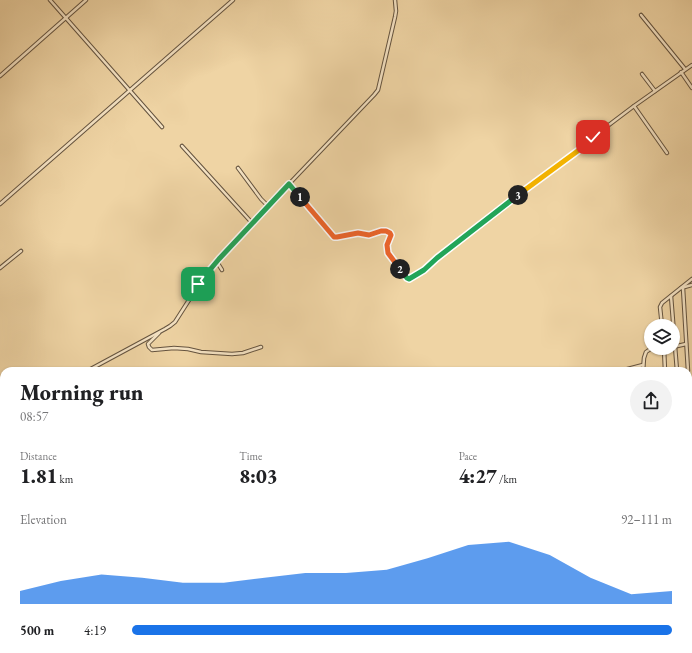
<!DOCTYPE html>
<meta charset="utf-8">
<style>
body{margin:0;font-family:"EB Garamond",serif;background:#f2f2f2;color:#202124;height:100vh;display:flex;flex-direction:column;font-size:15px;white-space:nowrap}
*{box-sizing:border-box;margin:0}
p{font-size:13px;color:#757577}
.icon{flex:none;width:22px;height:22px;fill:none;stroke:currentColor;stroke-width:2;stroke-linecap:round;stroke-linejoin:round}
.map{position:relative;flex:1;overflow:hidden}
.side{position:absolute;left:0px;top:367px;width:692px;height:286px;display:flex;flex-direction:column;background:#fff;border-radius:12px 12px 0 0;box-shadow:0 1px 3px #0004}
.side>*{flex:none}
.tools{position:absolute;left:644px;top:319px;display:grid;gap:8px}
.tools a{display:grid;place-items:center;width:36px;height:36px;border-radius:50%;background:#fff;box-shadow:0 1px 3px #0004;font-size:20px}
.pin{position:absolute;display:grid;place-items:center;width:34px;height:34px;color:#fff;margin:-17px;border-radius:8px;box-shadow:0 2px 6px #0006}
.km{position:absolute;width:20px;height:20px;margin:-10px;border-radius:50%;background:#222;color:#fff;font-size:11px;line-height:20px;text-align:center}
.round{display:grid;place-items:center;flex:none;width:42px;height:42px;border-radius:21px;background:#f2f2f2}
.overview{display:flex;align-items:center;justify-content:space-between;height:68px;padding:0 20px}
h1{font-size:22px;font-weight:800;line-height:30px}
.figures{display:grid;grid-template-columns:repeat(3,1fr);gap:6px;height:68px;padding:4px 20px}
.figures div{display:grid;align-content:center}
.figures b{font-size:20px;font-weight:800}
.figures small{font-size:11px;font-weight:400}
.figures p{font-size:11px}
.chart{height:112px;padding:8px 20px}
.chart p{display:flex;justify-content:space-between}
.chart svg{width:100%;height:72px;margin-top:4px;fill:#1a73e8;opacity:.7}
ul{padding:0 20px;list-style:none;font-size:13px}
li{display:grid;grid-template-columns:64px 48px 1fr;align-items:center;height:30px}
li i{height:10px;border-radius:5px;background:#1a73e8}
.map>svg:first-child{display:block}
</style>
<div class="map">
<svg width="692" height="653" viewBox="0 0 692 653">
<rect width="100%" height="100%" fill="#efd4a4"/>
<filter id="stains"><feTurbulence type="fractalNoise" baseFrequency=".005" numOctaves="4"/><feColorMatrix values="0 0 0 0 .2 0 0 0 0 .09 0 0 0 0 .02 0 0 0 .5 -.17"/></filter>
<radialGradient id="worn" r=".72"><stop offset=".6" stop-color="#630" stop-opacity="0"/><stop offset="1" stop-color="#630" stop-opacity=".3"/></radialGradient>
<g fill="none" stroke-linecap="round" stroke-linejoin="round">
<defs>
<g id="minor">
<path d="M50 0 162 127"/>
<path d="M641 15 685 69"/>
<path d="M681 72 692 88"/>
<path d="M642 74 655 91"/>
<path d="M0 76 86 0"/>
<path d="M634 106 667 153"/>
<path d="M182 146 253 224"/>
<path d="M238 168 261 199 269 207"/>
<path d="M289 184 334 237C342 238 350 233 358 233 363 233 367 235 371 234 377 233 383 228 389 233 393 236 387 242 387 247 387 257 401 270 407 278L410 279 424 270 437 257 525 189 579 150 593 137 634 106 692 65"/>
<path d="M0 204 233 0"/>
<path d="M217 262 222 270"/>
<path d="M0 268 21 251"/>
<path d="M681 288 692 285"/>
<path d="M683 288 688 371"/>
<path d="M671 296 677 371"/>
<path d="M662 326 660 307 662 303 692 279"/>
<path d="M159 333 148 344 149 347 152 350 174 348 188 349 201 352 232 354 243 353 261 347"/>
<path d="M673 347 686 344"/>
<path d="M664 348 665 371"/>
<path d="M664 349 669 348"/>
<path d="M87 371 165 329 170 326 175 322 205 275 289 184 374 95 378 90 395 17 396 11 395 0"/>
<path d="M620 371 643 365"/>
<path d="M643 371 644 358 646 352 652 348"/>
<path d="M688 373 689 381"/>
<path d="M0 395 4 394"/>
<path d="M688 415 692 414"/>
<path d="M688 479 692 478"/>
<path d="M688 495H692"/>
<path d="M688 557H692"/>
<path d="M688 619H692"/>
<path d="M0 620 4 625"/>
<path d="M34 649 37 653"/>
<path d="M183 649H184L187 653"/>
<path d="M324 649 327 653"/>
<path d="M584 649V653"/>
<path d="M686 649V653"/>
<path d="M166 653 176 649"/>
<path d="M250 653 255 649"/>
</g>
</defs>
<use href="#minor" stroke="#64533f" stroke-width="4.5"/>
<use href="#minor" stroke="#f5e3c4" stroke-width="2.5"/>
</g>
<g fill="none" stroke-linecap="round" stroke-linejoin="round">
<defs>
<path id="split-1" d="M198 284 219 259 289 184 300 197"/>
<path id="split-2" d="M300 197 334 237H337L358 233 369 235 381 231H386L390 233 391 235 387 245 388 253 400 269"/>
<path id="split-3" d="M400 269 407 278 409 279 424 270 437 258 518 195"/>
<path id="split-4" d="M518 195 579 150 593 137"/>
</defs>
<use href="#split-1" stroke="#fff" stroke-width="8"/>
<use href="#split-2" stroke="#fff" stroke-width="8"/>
<use href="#split-3" stroke="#fff" stroke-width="8"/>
<use href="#split-4" stroke="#fff" stroke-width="8"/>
<use href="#split-1" stroke="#22a559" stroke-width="5"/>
<use href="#split-2" stroke="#f0652b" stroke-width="5"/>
<use href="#split-3" stroke="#22a559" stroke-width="5"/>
<use href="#split-4" stroke="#f5b400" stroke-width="5"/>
</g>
<rect width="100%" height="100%" filter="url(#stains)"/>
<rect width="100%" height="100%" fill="url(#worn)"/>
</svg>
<div class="tools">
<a><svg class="icon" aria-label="layers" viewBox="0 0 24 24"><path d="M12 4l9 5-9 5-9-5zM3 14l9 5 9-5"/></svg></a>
</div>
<div class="pin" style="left:198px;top:284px;background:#1e9e55"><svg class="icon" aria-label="arrive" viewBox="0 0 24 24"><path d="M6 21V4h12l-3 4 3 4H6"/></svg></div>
<div class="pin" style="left:593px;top:137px;background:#d93025"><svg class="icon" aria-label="check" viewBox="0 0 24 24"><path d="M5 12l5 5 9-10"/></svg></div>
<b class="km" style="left:300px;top:197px">1</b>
<b class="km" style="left:400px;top:269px">2</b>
<b class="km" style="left:518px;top:195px">3</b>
<section class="side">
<div class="overview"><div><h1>Morning run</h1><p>08:57</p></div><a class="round"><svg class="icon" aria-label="share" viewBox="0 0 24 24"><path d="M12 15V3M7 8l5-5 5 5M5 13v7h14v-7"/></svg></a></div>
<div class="figures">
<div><p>Distance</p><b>1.81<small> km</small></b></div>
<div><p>Time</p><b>8:03</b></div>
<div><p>Pace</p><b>4:27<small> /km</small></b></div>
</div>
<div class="chart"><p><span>Elevation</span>92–111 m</p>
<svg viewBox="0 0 160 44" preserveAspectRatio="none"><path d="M0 44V36L10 30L20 26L30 28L40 31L50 31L60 28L70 25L80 25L90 23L100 16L110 8L120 6L130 14L140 28L150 38L160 36V44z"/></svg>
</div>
<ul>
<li><b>500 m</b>4:19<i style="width:100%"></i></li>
</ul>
</section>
</div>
